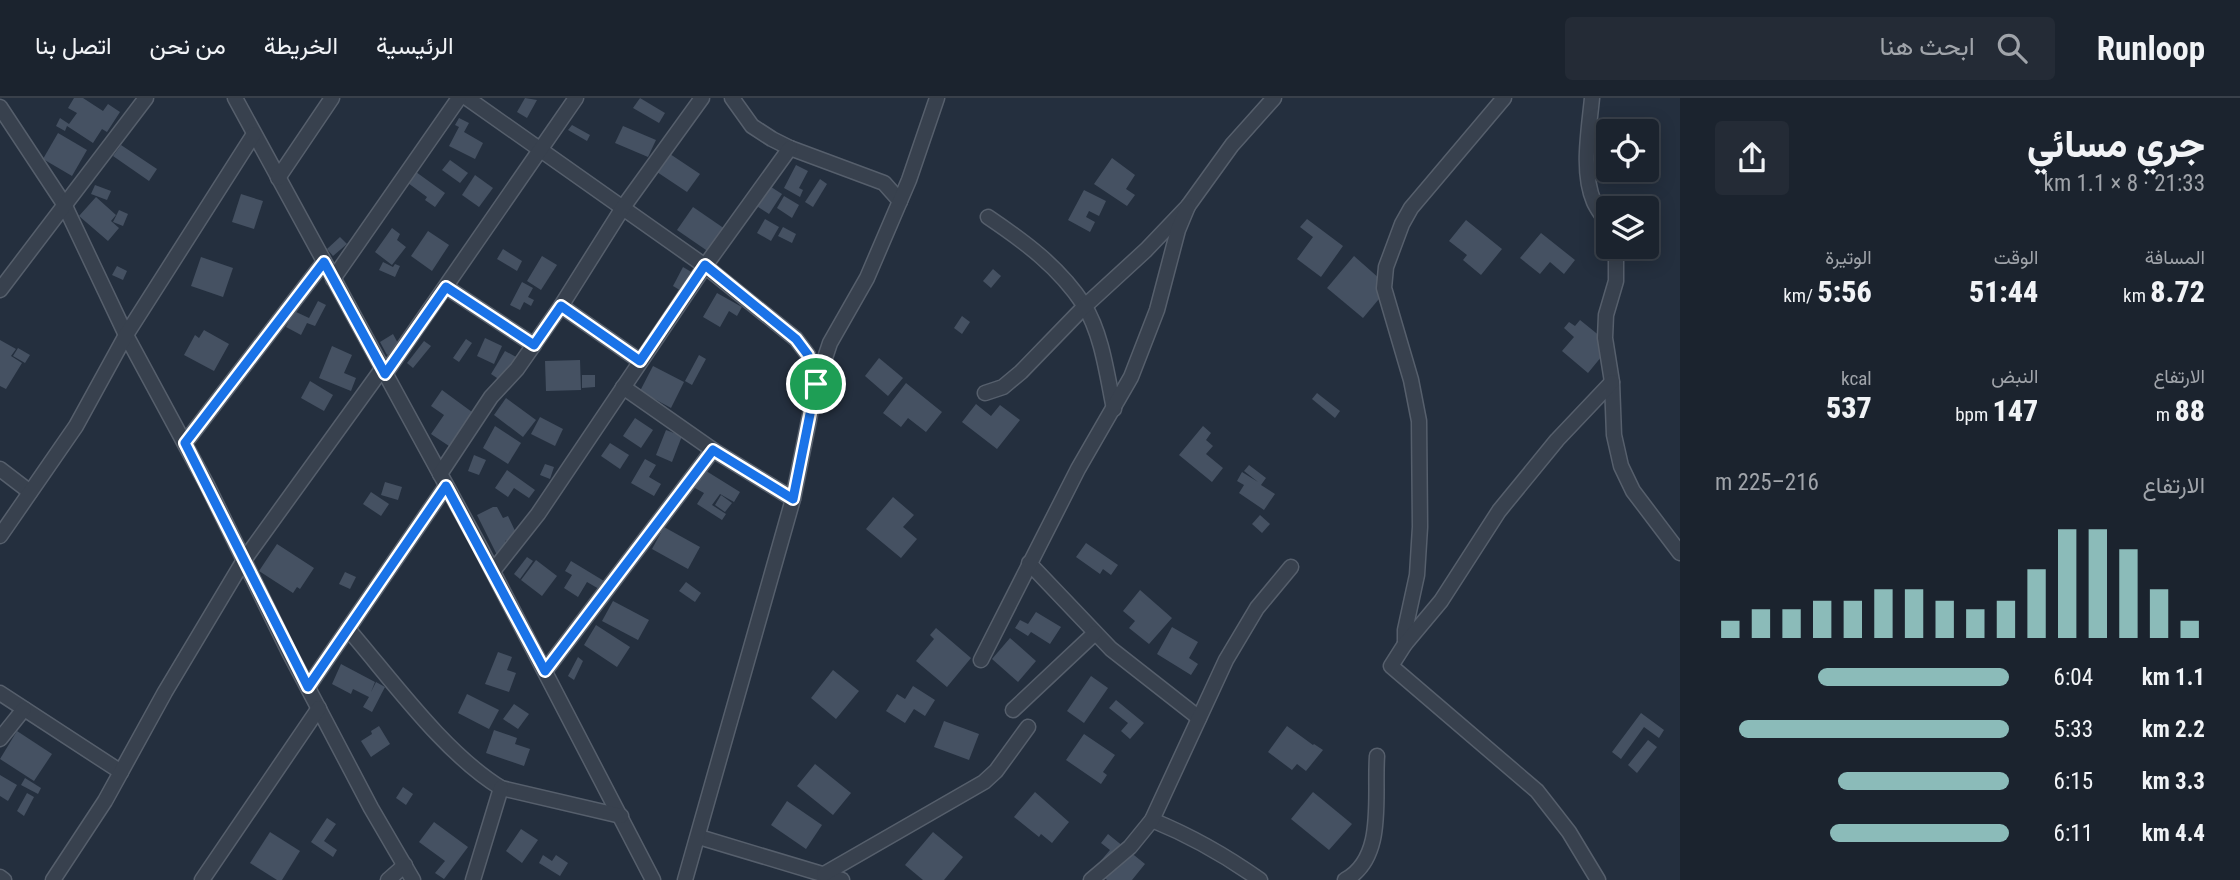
<!DOCTYPE html>
<html lang="ar">
<meta charset="utf-8">
<style>
body{margin:0;font-family:"Roboto Condensed",Vazirmatn,sans-serif;background:#242b36;color:#f1f3f6;direction:rtl;height:100vh;display:flex;flex-direction:column;font-size:26px;white-space:nowrap}
*{box-sizing:border-box;margin:0}
p{font-size:23px;color:#a0a4aa}
.icon{flex:none;width:38px;height:38px;fill:none;stroke:currentColor;stroke-width:2;stroke-linecap:round;stroke-linejoin:round}
.map{position:relative;flex:1;overflow:hidden;direction:ltr}
.drawer{display:flex;flex-direction:column;background:#1b232e;width:560px}
.drawer>*{flex:none}
.controls{position:absolute;left:1596px;top:21px;display:grid;gap:14px}
.controls a{display:grid;place-items:center;width:63px;height:63px;border-radius:7px;background:#1b232e;box-shadow:0 4px 18px #0003,0 0 0 2px #39404a;font-size:35px}
.pin{position:absolute;display:grid;place-items:center;width:60px;height:60px;color:#fff;margin:-30px;border:4px solid #fff;border-radius:50%;box-shadow:0 2px 7px #0007}
.round{display:grid;place-items:center;flex:none;width:74px;height:74px;border-radius:7px;background:#242b36}
.summary{display:flex;align-items:center;justify-content:space-between;height:119px;padding:0 35px}
h1{font-size:38px;font-weight:800;line-height:52px}
.stats{display:grid;grid-template-columns:repeat(3,1fr);gap:10px;height:119px;padding:7px 35px}
.stats div{display:grid;align-content:center}
.stats b{font-size:30px;font-weight:800}
.stats small{font-size:19px;font-weight:400}
.stats p{font-size:19px}
.chart{height:196px;padding:14px 35px}
.chart p{display:flex;justify-content:space-between}
.chart svg{width:100%;height:126px;margin-top:7px;stroke:#8bbbb9;stroke-width:6}
ul{padding:0 35px;list-style:none;font-size:23px}
li{display:grid;grid-template-columns:112px 84px 1fr;align-items:center;height:52px}
li i{height:18px;border-radius:9px;background:#8bbbb9}
header{display:flex;align-items:center;gap:42px;box-sizing:border-box;height:98px;padding:0 35px;background:#1b232e;border-bottom:2px solid #39404a}
header strong{font-size:33px}
nav{display:flex;gap:38px;margin-inline-start:auto;font-size:24px}
.search{width:490px;height:63px;background:#242b36;display:flex;align-items:center;gap:18px;box-sizing:border-box;padding:0 24px;border-radius:7px;color:#a0a4aa;font-size:26px}
main{display:flex;flex:1;min-height:0}
.map>svg:first-child{display:block}
</style>
<header>
<strong>Runloop</strong>
<div class="search"><svg class="icon" aria-label="search" viewBox="0 0 24 24"><circle cx="10" cy="10" r="6"/><path d="M15 15l6 6"/></svg>ابحث هنا</div>
<nav><a>الرئيسية</a><a>الخريطة</a><a>من نحن</a><a>اتصل بنا</a></nav>
</header>
<main>
<section class="drawer">
<div class="summary"><div><h1>جري مسائي</h1><p>21:33 · 8 × 1.1 km</p></div><a class="round"><svg class="icon" aria-label="share" viewBox="0 0 24 24"><path d="M12 15V3M7 8l5-5 5 5M5 13v7h14v-7"/></svg></a></div>
<div class="stats">
<div><p>المسافة</p><b>8.72<small> km</small></b></div>
<div><p>الوقت</p><b>51:44</b></div>
<div><p>الوتيرة</p><b>5:56<small> /km</small></b></div>
</div>
<div class="stats">
<div><p>الارتفاع</p><b>88<small> m</small></b></div>
<div><p>النبض</p><b>147<small> bpm</small></b></div>
<div><p>kcal</p><b>537</b></div>
</div>
<div class="chart"><p><span>الارتفاع</span>216–225 m</p>
<svg viewBox="0 0 160 44" preserveAspectRatio="none"><path d="M5 44V38M15 44V34M25 44V34M35 44V31M45 44V31M55 44V27M65 44V27M75 44V31M85 44V34M95 44V31M105 44V20M115 44V6M125 44V6M135 44V13M145 44V27M155 44V38"/></svg>
</div>
<ul>
<li><b>1.1 km</b>6:04<i style="width:65%"></i></li>
<li><b>2.2 km</b>5:33<i style="width:92%"></i></li>
<li><b>3.3 km</b>6:15<i style="width:58%"></i></li>
<li><b>4.4 km</b>6:11<i style="width:61%"></i></li>
</ul>
</section>
<div class="map">
<svg width="1680" height="782" viewBox="0 0 1680 782">
<rect width="100%" height="100%" fill="#242f3e"/>
<g fill="#455162">
<path d="M74 0H83L103 13 108 6 120 14 107 34 102 31 93 45 67 28 65 33 56 28 60 20 69 26 77 15 68 10Z"/>
<path d="M525 0 537 2 527 20 517 14Z"/>
<path d="M640 0 665 15 659 25 633 10Z"/>
<path d="M459 20 469 25 464 34 483 45 475 61 449 48 459 29 455 27Z"/>
<path d="M572 27 590 37 587 43 568 32Z"/>
<path d="M623 28 656 42 648 59 615 45Z"/>
<path d="M58 35 87 52 72 78 43 61Z"/>
<path d="M121 47 157 71 149 83 113 58Z"/>
<path d="M670 56 700 76 687 94 657 74Z"/>
<path d="M1112 60 1135 77 1126 91 1135 97 1127 108 1094 86Z"/>
<path d="M450 62 468 75 460 85 442 72Z"/>
<path d="M796 67 808 73 799 90 803 92 800 99 784 90Z"/>
<path d="M416 74 445 95 435 109 425 102 427 99 408 85Z"/>
<path d="M475 77 493 90 479 109 462 97Z"/>
<path d="M820 81 827 86 813 109 805 104Z"/>
<path d="M95 87 111 93 107 102 91 96Z"/>
<path d="M768 87 782 96 769 116 755 107Z"/>
<path d="M1084 92 1106 103 1099 118 1089 113 1086 119 1095 124 1090 134 1068 122Z"/>
<path d="M241 96 263 103 254 131 232 124Z"/>
<path d="M784 98 799 107 792 120 777 110Z"/>
<path d="M96 99 116 117 111 123 119 130 108 143 79 118Z"/>
<path d="M693 109 725 131 709 154 677 132Z"/>
<path d="M119 112 128 116 123 128 113 124Z"/>
<path d="M765 121 779 129 771 143 757 135Z"/>
<path d="M1307 121 1343 148 1321 179 1297 161 1313 139 1300 129Z"/>
<path d="M1466 122 1502 151 1481 177 1463 162 1467 157 1449 143Z"/>
<path d="M783 129 796 136 792 145 778 138Z"/>
<path d="M392 130 400 136 397 142 406 149 392 167 375 154Z"/>
<path d="M428 133 449 147 432 173 411 158Z"/>
<path d="M1541 135 1575 162 1564 176 1550 164 1540 176 1520 160Z"/>
<path d="M340 139 347 146 333 158 327 151Z"/>
<path d="M503 151 522 163 517 173 497 161Z"/>
<path d="M542 158 557 167 541 192 527 183Z"/>
<path d="M1354 158 1389 189 1363 220 1327 190Z"/>
<path d="M201 159 233 170 223 199 191 188Z"/>
<path d="M383 164 393 169 395 166 400 168 395 179 379 172Z"/>
<path d="M117 168 127 173 123 182 112 177Z"/>
<path d="M683 169 693 175 683 194 673 188Z"/>
<path d="M993 171 1001 178 991 190 983 183Z"/>
<path d="M522 184 533 190 528 199 534 202 531 208 524 204 520 212 510 207Z"/>
<path d="M717 195 742 209 737 218 729 213 720 229 703 219Z"/>
<path d="M318 203 326 207 315 228 307 225 301 237 286 229 294 213 309 220Z"/>
<path d="M962 218 970 224 962 236 954 230Z"/>
<path d="M1580 222 1611 247 1588 275 1562 253 1574 239 1564 230 1569 224 1575 228Z"/>
<path d="M204 232 229 246 214 273 184 257 195 237 199 240Z"/>
<path d="M393 236 400 249 387 257 380 244Z"/>
<path d="M485 240 502 248 494 266 477 258Z"/>
<path d="M466 241 472 245 459 264 453 260Z"/>
<path d="M0 242 16 251 11 258 22 265 6 291 0 288Z"/>
<path d="M424 243 431 248 413 270 407 265Z"/>
<path d="M332 248 352 257 344 275 356 280 351 293 319 280Z"/>
<path d="M18 250 30 257 25 265 13 258Z"/>
<path d="M505 253 518 260 503 284 491 276Z"/>
<path d="M699 257 706 261 692 287 685 283Z"/>
<path d="M879 260 903 280 888 298 865 278Z"/>
<path d="M580 262 581 292 546 293 545 263Z"/>
<path d="M653 268 684 284 671 310 640 293Z"/>
<path d="M582 277H595V289L582 290Z"/>
<path d="M310 283 333 297 324 313 301 300Z"/>
<path d="M906 285 942 314 926 334 908 320 901 329 883 315Z"/>
<path d="M442 292 472 314 449 348 431 336 444 317 431 308Z"/>
<path d="M1317 295 1340 313 1335 320 1312 301Z"/>
<path d="M506 300 536 322 523 339 494 317Z"/>
<path d="M976 306 991 318 1000 307 1020 322 997 351 962 324Z"/>
<path d="M540 319 563 331 555 348 531 336Z"/>
<path d="M635 320 653 332 641 350 623 338Z"/>
<path d="M495 328 521 345 508 366 483 350Z"/>
<path d="M1203 328 1211 335 1206 342 1213 348 1206 356 1223 370 1212 384 1179 357Z"/>
<path d="M666 332 682 338 672 364 656 357Z"/>
<path d="M610 345 629 357 620 371 601 358Z"/>
<path d="M474 357 486 362 479 377 468 373Z"/>
<path d="M645 361 656 367 649 379 661 386 654 398 631 385Z"/>
<path d="M545 366 554 369 550 381 540 377Z"/>
<path d="M1249 367 1266 380 1261 387 1275 396 1264 412 1239 395 1244 387 1237 383 1242 374 1258 384 1244 373Z"/>
<path d="M703 371 740 394 734 404 720 396 712 407 726 416 722 422 697 406 704 395 693 389Z"/>
<path d="M507 372 535 392 529 400 514 390 508 399 495 390Z"/>
<path d="M385 384 402 389 398 402 381 397Z"/>
<path d="M371 394 389 406 381 418 363 406Z"/>
<path d="M721 397 732 405 725 414 715 407Z"/>
<path d="M893 399 914 417 903 429 917 441 901 460 866 431Z"/>
<path d="M493 409H497L503 420 508 418 517 437 505 443 509 451 497 457 477 417Z"/>
<path d="M1260 417 1270 426 1262 435 1252 426Z"/>
<path d="M664 429 700 449 688 471 652 451Z"/>
<path d="M1086 445 1118 467 1111 477 1103 471 1100 476 1076 459Z"/>
<path d="M277 446 314 470 300 491 297 489 293 495 259 473Z"/>
<path d="M527 459 533 463 520 481 514 476Z"/>
<path d="M536 462 557 478 542 498 521 482Z"/>
<path d="M571 463 604 483 599 491 587 484 578 499 564 490 572 477 565 473Z"/>
<path d="M345 474 356 479 350 491 339 486Z"/>
<path d="M686 484 701 495 695 504 679 493Z"/>
<path d="M1140 492 1172 520 1149 546 1129 530 1135 523 1123 513Z"/>
<path d="M613 503 649 522 638 542 602 523Z"/>
<path d="M1036 514 1061 529 1050 546 1031 534 1028 538 1015 530 1020 522 1028 526Z"/>
<path d="M596 527 630 549 617 569 584 547Z"/>
<path d="M1172 529 1198 544 1189 560 1198 566 1191 577 1157 556Z"/>
<path d="M936 530 971 560 947 589 916 563 934 541 930 537Z"/>
<path d="M1010 540 1036 563 1018 584 992 561Z"/>
<path d="M498 554 512 559 507 572 516 575 509 594 485 586Z"/>
<path d="M578 559 583 563 574 582 568 578Z"/>
<path d="M341 566 375 584 371 594 376 584 385 589 372 614 363 609 369 599 353 591 351 596 332 586Z"/>
<path d="M833 572 859 593 836 621 811 600Z"/>
<path d="M1091 578 1108 590 1084 625 1067 613Z"/>
<path d="M913 588 935 602 925 618 914 611 905 625 886 613 897 596 905 601Z"/>
<path d="M467 596 499 612 489 631 458 615Z"/>
<path d="M1116 602 1144 625 1130 641 1121 633 1128 625 1109 610Z"/>
<path d="M514 606 529 616 518 631 503 621Z"/>
<path d="M1641 615 1664 632 1659 640 1644 629 1621 661 1612 654Z"/>
<path d="M944 623 979 636 969 662 934 649Z"/>
<path d="M379 628 390 646 371 659 361 643 372 636 371 633Z"/>
<path d="M1287 628 1313 647 1314 646 1323 652 1306 673 1297 666 1292 672 1268 654Z"/>
<path d="M494 632 517 640 515 646 530 651 524 668 486 655Z"/>
<path d="M17 633 52 656 34 683 0 661Z"/>
<path d="M1084 636 1115 657 1103 674 1107 677 1101 686 1066 662Z"/>
<path d="M1648 642 1657 649 1637 675 1628 667Z"/>
<path d="M815 666 851 695 833 717 797 688Z"/>
<path d="M0 677 17 687 8 703 0 698Z"/>
<path d="M25 680 41 690 38 696 21 687Z"/>
<path d="M403 689 413 696 406 707 396 700Z"/>
<path d="M1035 694 1069 724 1052 745 1041 736 1039 739 1014 719Z"/>
<path d="M1313 694 1352 726 1329 752 1291 721Z"/>
<path d="M27 695 34 699 24 718 17 713Z"/>
<path d="M787 703 822 727 806 751 771 727Z"/>
<path d="M327 720 336 726 324 743 337 752 333 759 311 744Z"/>
<path d="M434 724 468 749 444 781 435 775 445 763 419 744Z"/>
<path d="M521 731 538 742 522 765 506 753Z"/>
<path d="M270 734 300 753 282 782H277L250 765Z"/>
<path d="M933 734 963 759 944 782H923L905 767Z"/>
<path d="M1108 736 1145 766 1132 782H1107L1105 780 1109 775 1098 766 1110 752 1101 745Z"/>
<path d="M543 757 552 763 556 757 568 765 560 778 539 765Z"/>
</g>
<g fill="none" stroke-linecap="round" stroke-linejoin="round">
<defs>
<g id="street">
<path d="M235 0 480 449 653 782"/>
<path d="M467 0 705 168 796 241 808 257 816 287"/>
<path d="M732 0 752 28 772 41 790 50 884 85 900 103"/>
<path d="M1592 0C1589 32 1581 74 1594 104 1598 113 1605 120 1608 128"/>
<path d="M0 9 64 106 126 237 207 387 289 554 371 710 413 782"/>
<path d="M278 80 332 0"/>
<path d="M988 119C1025 144 1059 169 1084 207 1102 236 1107 277 1114 311"/>
<path d="M1616 149V183L1606 217 1605 240 1612 284 1614 337 1621 368 1633 393 1680 455"/>
<path d="M333 181 459 0"/>
<path d="M446 189 534 247"/>
<path d="M0 192 146 0"/>
<path d="M561 208 640 263"/>
<path d="M385 276 576 0"/>
<path d="M623 289 713 352 793 401"/>
<path d="M985 295 1003 289 1021 274 1085 208 1146 152 1188 108 1232 47 1274 0"/>
<path d="M185 345 324 164"/>
<path d="M0 371 30 394"/>
<path d="M440 376 491 299 517 271 561 208 624 108 702 0"/>
<path d="M0 438 76 328 126 237 254 36"/>
<path d="M1029 465 1111 551 1199 620"/>
<path d="M493 473 538 416 705 168 790 50"/>
<path d="M348 531C392 582 444 655 501 690L621 718"/>
<path d="M1405 546V532L1417 477 1420 429 1419 323 1411 282 1384 190 1386 169 1402 126 1411 110 1504 0"/>
<path d="M981 562 1078 371 1131 279 1157 212 1178 132 1188 108"/>
<path d="M545 573 713 352"/>
<path d="M308 589 446 388"/>
<path d="M0 595 121 674"/>
<path d="M1013 612 1095 535"/>
<path d="M0 641 24 611"/>
<path d="M1152 722C1191 738 1225 757 1260 782"/>
<path d="M699 739 842 782"/>
<path d="M824 776 984 684 996 673 1028 629"/>
<path d="M0 779 4 782"/>
<path d="M53 782 105 703 165 594 244 462 382 271"/>
<path d="M202 782 319 610"/>
<path d="M388 782 405 767"/>
<path d="M473 782 501 690"/>
<path d="M685 782 793 401 816 287 830 245 867 180 909 82 937 0"/>
<path d="M1091 782 1130 749 1152 722 1226 562 1257 510 1291 469"/>
<path d="M1345 782C1386 760 1374 699 1377 658"/>
<path d="M1598 782 1569 734 1537 693 1391 568 1405 546 1441 503 1499 413 1557 342 1612 284"/>
</g>
</defs>
<use href="#street" stroke="#565f6c" stroke-width="17"/>
<use href="#street" stroke="#38414e" stroke-width="14"/>
</g>
<g fill="none" stroke-linecap="round" stroke-linejoin="round">
<defs>
<path id="route" d="M324 164 385 276 446 189 534 247 561 208 640 263 705 167 796 241 808 257 816 286 793 401 713 352 545 573 446 388 308 589 185 345Z"/>
</defs>
<use href="#route" stroke="#fff" stroke-width="14"/>
<use href="#route" stroke="#1a73e8" stroke-width="9"/>
</g>
</svg>
<div class="controls">
<a><svg class="icon" aria-label="locate" viewBox="0 0 24 24"><circle cx="12" cy="12" r="6"/><path d="M12 2v4M12 18v4M2 12h4M18 12h4"/></svg></a>
<a><svg class="icon" aria-label="layers" viewBox="0 0 24 24"><path d="M12 4l9 5-9 5-9-5zM3 14l9 5 9-5"/></svg></a>
</div>
<div class="pin" style="left:816px;top:286px;background:#1e9e55"><svg class="icon" aria-label="arrive" viewBox="0 0 24 24"><path d="M6 21V4h12l-3 4 3 4H6"/></svg></div>
</div>
</main>
